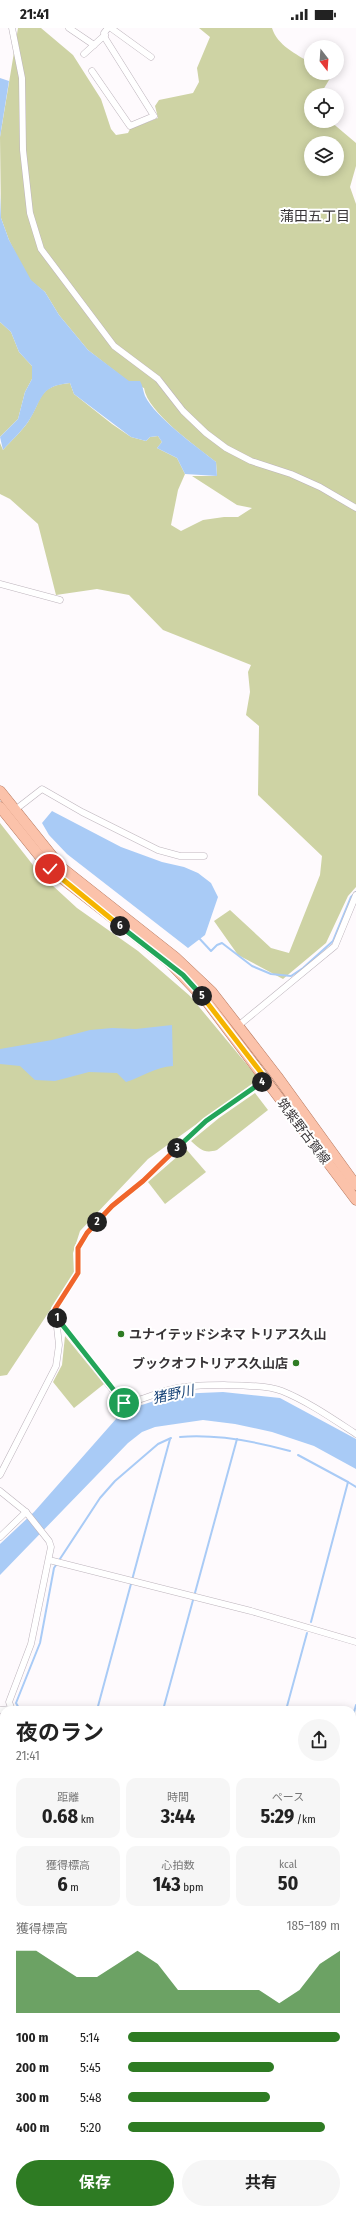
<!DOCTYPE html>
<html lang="ja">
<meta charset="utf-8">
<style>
body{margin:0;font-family:"Fira Sans Condensed","Noto Sans JP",sans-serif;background:#f6f6f6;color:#222;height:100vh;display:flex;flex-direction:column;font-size:15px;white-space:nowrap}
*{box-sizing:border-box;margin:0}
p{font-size:13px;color:#767676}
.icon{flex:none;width:22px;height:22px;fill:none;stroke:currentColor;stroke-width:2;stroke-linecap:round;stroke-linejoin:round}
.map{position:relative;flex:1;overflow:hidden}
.panel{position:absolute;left:0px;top:1678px;width:356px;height:508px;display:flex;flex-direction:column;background:#fff;border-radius:12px 12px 0 0;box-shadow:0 2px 10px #0003}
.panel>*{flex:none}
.needle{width:26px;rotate:163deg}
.controls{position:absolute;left:304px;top:12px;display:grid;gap:8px}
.controls a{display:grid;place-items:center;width:40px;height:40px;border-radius:50%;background:#fff;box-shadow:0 2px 10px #0003;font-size:20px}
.pin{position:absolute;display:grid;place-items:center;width:34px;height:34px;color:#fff;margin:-17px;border:2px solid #fff;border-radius:50%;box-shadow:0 1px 4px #0007}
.km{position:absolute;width:20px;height:20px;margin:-10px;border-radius:50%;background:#222;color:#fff;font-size:11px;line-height:20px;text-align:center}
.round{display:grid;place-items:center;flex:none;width:42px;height:42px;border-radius:21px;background:#f6f6f6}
.head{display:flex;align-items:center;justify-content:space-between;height:68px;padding:0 16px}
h1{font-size:22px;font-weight:700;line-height:30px}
.stats{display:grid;grid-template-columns:repeat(3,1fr);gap:6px;height:68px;padding:4px 16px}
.stats div{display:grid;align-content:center;border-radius:10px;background:#f6f6f6;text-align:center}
.stats b{font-size:20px;font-weight:700}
.stats small{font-size:11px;font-weight:400}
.stats p{font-size:11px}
.chart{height:112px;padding:8px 16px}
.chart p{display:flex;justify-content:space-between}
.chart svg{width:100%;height:72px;margin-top:4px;fill:#2e7b23;opacity:.7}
.primary-button{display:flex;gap:8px;margin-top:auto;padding:8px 16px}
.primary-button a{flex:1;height:46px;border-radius:24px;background:#2e7b23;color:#fff;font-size:16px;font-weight:700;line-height:46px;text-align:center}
.primary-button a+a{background:#f6f6f6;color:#222}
ul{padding:0 16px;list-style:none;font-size:13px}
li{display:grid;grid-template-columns:64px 48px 1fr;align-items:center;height:30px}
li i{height:10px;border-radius:5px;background:#2e7b23}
.status{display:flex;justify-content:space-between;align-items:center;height:28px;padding:0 20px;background:#fff;direction:ltr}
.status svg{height:11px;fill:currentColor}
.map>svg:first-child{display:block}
</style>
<div class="status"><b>21:41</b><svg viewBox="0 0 49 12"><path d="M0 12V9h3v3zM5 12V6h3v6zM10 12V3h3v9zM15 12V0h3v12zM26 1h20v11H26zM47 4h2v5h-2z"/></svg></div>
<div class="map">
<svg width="356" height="2186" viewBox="0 0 356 2186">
<rect width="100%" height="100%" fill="#fefafd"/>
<g fill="#ced3a4" fill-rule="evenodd">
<path d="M18 0H41L73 27 101 71 111 101 116 107 128 105 130 101 158 90 155 78 159 72 193 65 199 54 197 40 210 9 199 0H272C277 17 296 26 311 35V45L332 47 320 67H311V93H330L356 115V138L350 159 356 176V859L348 868 326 915 283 951 238 927 214 893 230 882 271 920 289 925 320 847 322 828 258 767 259 698 246 687 250 664 248 644 251 637 163 602 129 567 97 561 56 567 38 496 10 471 0 466V415L3 422C11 413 21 404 28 394 43 371 37 358 70 355L74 366 112 396 131 409 146 413 150 409 158 408 162 414 157 420 177 430 185 446 178 462 171 497 181 503 203 492 224 489H238L252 480 237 477 192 448H217L216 434C197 419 147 384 144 360L129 354 88 322 59 287 45 264 31 253 22 239 9 212 1 190 0 109ZM311 115H337V141H311Z"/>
<path d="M0 294 11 304 19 324 32 338V351L25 364 18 391 0 409Z"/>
<path d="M0 795 40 846 77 880 138 923 190 968 259 1051 148 1131 80 1203 73 1225 74 1246 7 1347 0 1348Z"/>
<path d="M255 1065 268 1082 217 1122C204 1126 200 1121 191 1113L219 1090Z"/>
<path d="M186 1121 206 1144 165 1176 148 1154Z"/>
<path d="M65 1308 104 1356 74 1380 53 1354 62 1337Z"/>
<path d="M356 2016V2186H312L309 2182H352V2017Z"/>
</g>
<g fill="#a9cbf6">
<path d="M0 50 9 53 0 109Z"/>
<path d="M0 166 1 190 9 212 31 252 45 264 59 287 88 322 129 353H140C143 358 143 363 145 368 156 390 196 418 216 434L217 448 185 446 177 430 157 420 162 414 158 408 150 409 146 413 131 409 74 366 70 355C38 358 43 372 28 394 21 404 11 413 3 422L0 409 18 391 25 364 32 351V338L19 324 11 304 0 294Z"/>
<path d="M52 783 121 819 162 834 184 839 198 845 211 855 218 869 205 907 188 920 67 826 49 807 42 795Z"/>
<path d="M172 997 173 1038C155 1039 142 1049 126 1054L117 1045 89 1044 55 1053 35 1052 20 1038 0 1036V1021L52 1012 90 1002 112 1000 136 1001Z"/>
<path d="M223 1364 280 1370 356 1411V1441L314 1418 272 1404 235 1396 203 1392 155 1399 142 1404 128 1415 0 1547V1516L34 1484 123 1383 176 1366Z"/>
</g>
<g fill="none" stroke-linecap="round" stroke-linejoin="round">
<g stroke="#a9cbf6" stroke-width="2">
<path d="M198 909 211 923 217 917 222 915 252 938 271 946 291 948 303 940 333 913 351 869 356 864"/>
<path d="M180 1409C218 1406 254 1413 290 1423"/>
<path d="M298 1427 348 1454"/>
<path d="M311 1594 348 1454 356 1459"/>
<path d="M20 1682 16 1675 40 1615 54 1540 100 1470 115 1453 158 1416 171 1410"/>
<path d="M97 1682 170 1411"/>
<path d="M163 1682 237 1411"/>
<path d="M286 1682 307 1605"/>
<path d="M352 1691 356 1677"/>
<path d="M0 1731 4 1728"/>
<path d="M1 1893 4 1901"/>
<path d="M352 1923 356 1919"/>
<path d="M304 2186V2182"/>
</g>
<defs>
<g id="minor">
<path d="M12 0 22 50 23 122 30 185 41 221 114 318 158 351 183 383 206 405 226 420 251 433 291 446 320 459 356 480"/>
<path d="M69 0 94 17"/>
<path d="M111 0 151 29"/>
<path d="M84 26 105 7"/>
<path d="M92 43 130 98 154 88 105 10 104 5 108 0"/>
<path d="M0 556 60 572"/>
<path d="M15 782 42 761 82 784 158 822 180 828H204"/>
<path d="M238 998 335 918 356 867"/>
<path d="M57 1290 123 1375C141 1374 156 1364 173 1361 194 1356 262 1355 282 1363 307 1373 333 1391 356 1406"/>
<path d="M0 1447 56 1338 59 1317 55 1281 78 1245V1220L87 1205 112 1178 143 1153 206 1093 266 1051"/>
<path d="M0 1463 26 1484 49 1513 51 1519 31 1616 9 1674 12 1682"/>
<path d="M0 1509 26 1484"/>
<path d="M49 1532 251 1583 356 1614"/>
<path d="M0 1682 11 1681"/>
<path d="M0 1739 4 1734"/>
<path d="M352 1801 356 1793"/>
<path d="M4 1887V1893"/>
<path d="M352 1928 356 1924"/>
<path d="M0 1966 4 1969"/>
<path d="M352 1973 356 1977"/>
<path d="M0 2049 4 2045"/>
<path d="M0 2113 4 2118"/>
<path d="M0 2130 4 2126"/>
<path d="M246 2182 249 2186"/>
</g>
<g id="tertiary">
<path d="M0 1912 4 1910"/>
<path d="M0 2069 4 2074"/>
</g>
<g id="secondary">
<path d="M352 1856H356"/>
<path d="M114 2186 117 2182"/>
</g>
<g id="primary">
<path d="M0 763 61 839 175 929 212 964 277 1048 356 1157"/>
<path d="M0 779 50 841 170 935 207 974 356 1172"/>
</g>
</defs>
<use href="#minor" stroke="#bdb4bc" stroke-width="7"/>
<use href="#tertiary" stroke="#bdb4bc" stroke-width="9"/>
<use href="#secondary" stroke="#bdb4bc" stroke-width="10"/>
<use href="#primary" stroke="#b4765c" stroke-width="11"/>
<use href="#minor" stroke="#fff" stroke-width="6"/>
<use href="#tertiary" stroke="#fff" stroke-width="8"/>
<use href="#secondary" stroke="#fde1d4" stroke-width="9"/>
<use href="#primary" stroke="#fbc2aa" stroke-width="10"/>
<g stroke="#979396" stroke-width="2" stroke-dasharray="5 5" stroke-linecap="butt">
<path d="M352 1815 356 1808"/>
<path d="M352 1826 356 1819"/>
<path d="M141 2186 143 2182"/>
</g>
</g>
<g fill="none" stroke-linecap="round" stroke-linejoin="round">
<defs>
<path id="split-1" d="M57 1290 124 1375"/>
<path id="split-2" d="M57 1290 55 1281 78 1245V1220L87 1205 97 1194"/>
<path id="split-3" d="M97 1194 112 1178 143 1153 177 1120"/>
<path id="split-4" d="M177 1120 206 1093 262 1054"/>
<path id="split-5" d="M202 968 266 1051 262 1054"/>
<path id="split-6" d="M120 898 183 947 202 968"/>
<path id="split-7" d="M50 841 120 898"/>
</defs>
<use href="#split-1" stroke="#fff" stroke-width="8"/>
<use href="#split-2" stroke="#fff" stroke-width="8"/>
<use href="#split-3" stroke="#fff" stroke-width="8"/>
<use href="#split-4" stroke="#fff" stroke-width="8"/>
<use href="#split-5" stroke="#fff" stroke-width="8"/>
<use href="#split-6" stroke="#fff" stroke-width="8"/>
<use href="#split-7" stroke="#fff" stroke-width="8"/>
<use href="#split-1" stroke="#22a559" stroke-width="5"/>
<use href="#split-2" stroke="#f0652b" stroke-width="5"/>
<use href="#split-3" stroke="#f0652b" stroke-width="5"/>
<use href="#split-4" stroke="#22a559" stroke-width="5"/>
<use href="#split-5" stroke="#f5b400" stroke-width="5"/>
<use href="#split-6" stroke="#22a559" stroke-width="5"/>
<use href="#split-7" stroke="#f5b400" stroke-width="5"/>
</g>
<g fill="#2e7b23" stroke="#fff" stroke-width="1.5">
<circle cx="121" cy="1306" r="4"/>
<circle cx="296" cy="1335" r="4"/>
</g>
<g text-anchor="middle" stroke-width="4" stroke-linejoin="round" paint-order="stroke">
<g font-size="13" fill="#373336" stroke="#fff">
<text transform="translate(304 1103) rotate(53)" y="5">筑紫野古賀線</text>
</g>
<g font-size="13" font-weight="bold" fill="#373336" stroke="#fff" text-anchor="start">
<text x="129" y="1311">ユナイテッドシネマ トリアス久山</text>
<text x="288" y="1340" text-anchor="end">ブックオフトリアス久山店</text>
</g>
<g font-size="14" fill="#373336" stroke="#fff">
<text x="315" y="193">蒲田五丁目</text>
</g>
<g font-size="14" font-style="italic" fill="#164276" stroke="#fff">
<text transform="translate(173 1366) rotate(-12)" y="5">猪野川</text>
</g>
</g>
</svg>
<div class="controls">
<a><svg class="needle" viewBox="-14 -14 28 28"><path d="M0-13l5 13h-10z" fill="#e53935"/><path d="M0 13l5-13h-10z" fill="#767676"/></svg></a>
<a><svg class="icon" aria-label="locate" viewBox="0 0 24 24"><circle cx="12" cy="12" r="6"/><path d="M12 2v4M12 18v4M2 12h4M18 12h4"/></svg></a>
<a><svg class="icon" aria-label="layers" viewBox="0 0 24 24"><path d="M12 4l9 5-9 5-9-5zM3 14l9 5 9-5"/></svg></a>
</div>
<div class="pin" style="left:124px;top:1375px;background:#1e9e55"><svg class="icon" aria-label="arrive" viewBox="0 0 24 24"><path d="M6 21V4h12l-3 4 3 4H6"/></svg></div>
<div class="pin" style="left:50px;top:841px;background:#d93025"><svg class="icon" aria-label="check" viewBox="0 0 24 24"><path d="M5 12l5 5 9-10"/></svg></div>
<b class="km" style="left:57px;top:1290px">1</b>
<b class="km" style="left:97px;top:1194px">2</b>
<b class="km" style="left:177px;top:1120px">3</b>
<b class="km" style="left:262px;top:1054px">4</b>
<b class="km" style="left:202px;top:968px">5</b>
<b class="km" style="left:120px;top:898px">6</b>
<section class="panel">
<div class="head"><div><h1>夜のラン</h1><p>21:41</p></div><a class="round"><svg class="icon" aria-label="share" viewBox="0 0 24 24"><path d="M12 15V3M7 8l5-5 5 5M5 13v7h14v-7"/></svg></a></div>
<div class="stats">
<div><p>距離</p><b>0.68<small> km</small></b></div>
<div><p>時間</p><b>3:44</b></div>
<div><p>ペース</p><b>5:29<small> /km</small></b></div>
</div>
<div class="stats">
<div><p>獲得標高</p><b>6<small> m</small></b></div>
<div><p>心拍数</p><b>143<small> bpm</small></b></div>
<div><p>kcal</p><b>50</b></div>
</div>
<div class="chart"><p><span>獲得標高</span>185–189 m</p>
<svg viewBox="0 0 160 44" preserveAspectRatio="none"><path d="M0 44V6L10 6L20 14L30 22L40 22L50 14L60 6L70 14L80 30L90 30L100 30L110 30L120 30L130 38L140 30L150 14L160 6V44z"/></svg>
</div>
<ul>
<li><b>100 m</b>5:14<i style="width:100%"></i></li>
<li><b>200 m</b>5:45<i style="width:69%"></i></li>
<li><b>300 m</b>5:48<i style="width:67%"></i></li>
<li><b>400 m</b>5:20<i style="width:93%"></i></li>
</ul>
<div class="primary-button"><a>保存</a><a>共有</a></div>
</section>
</div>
